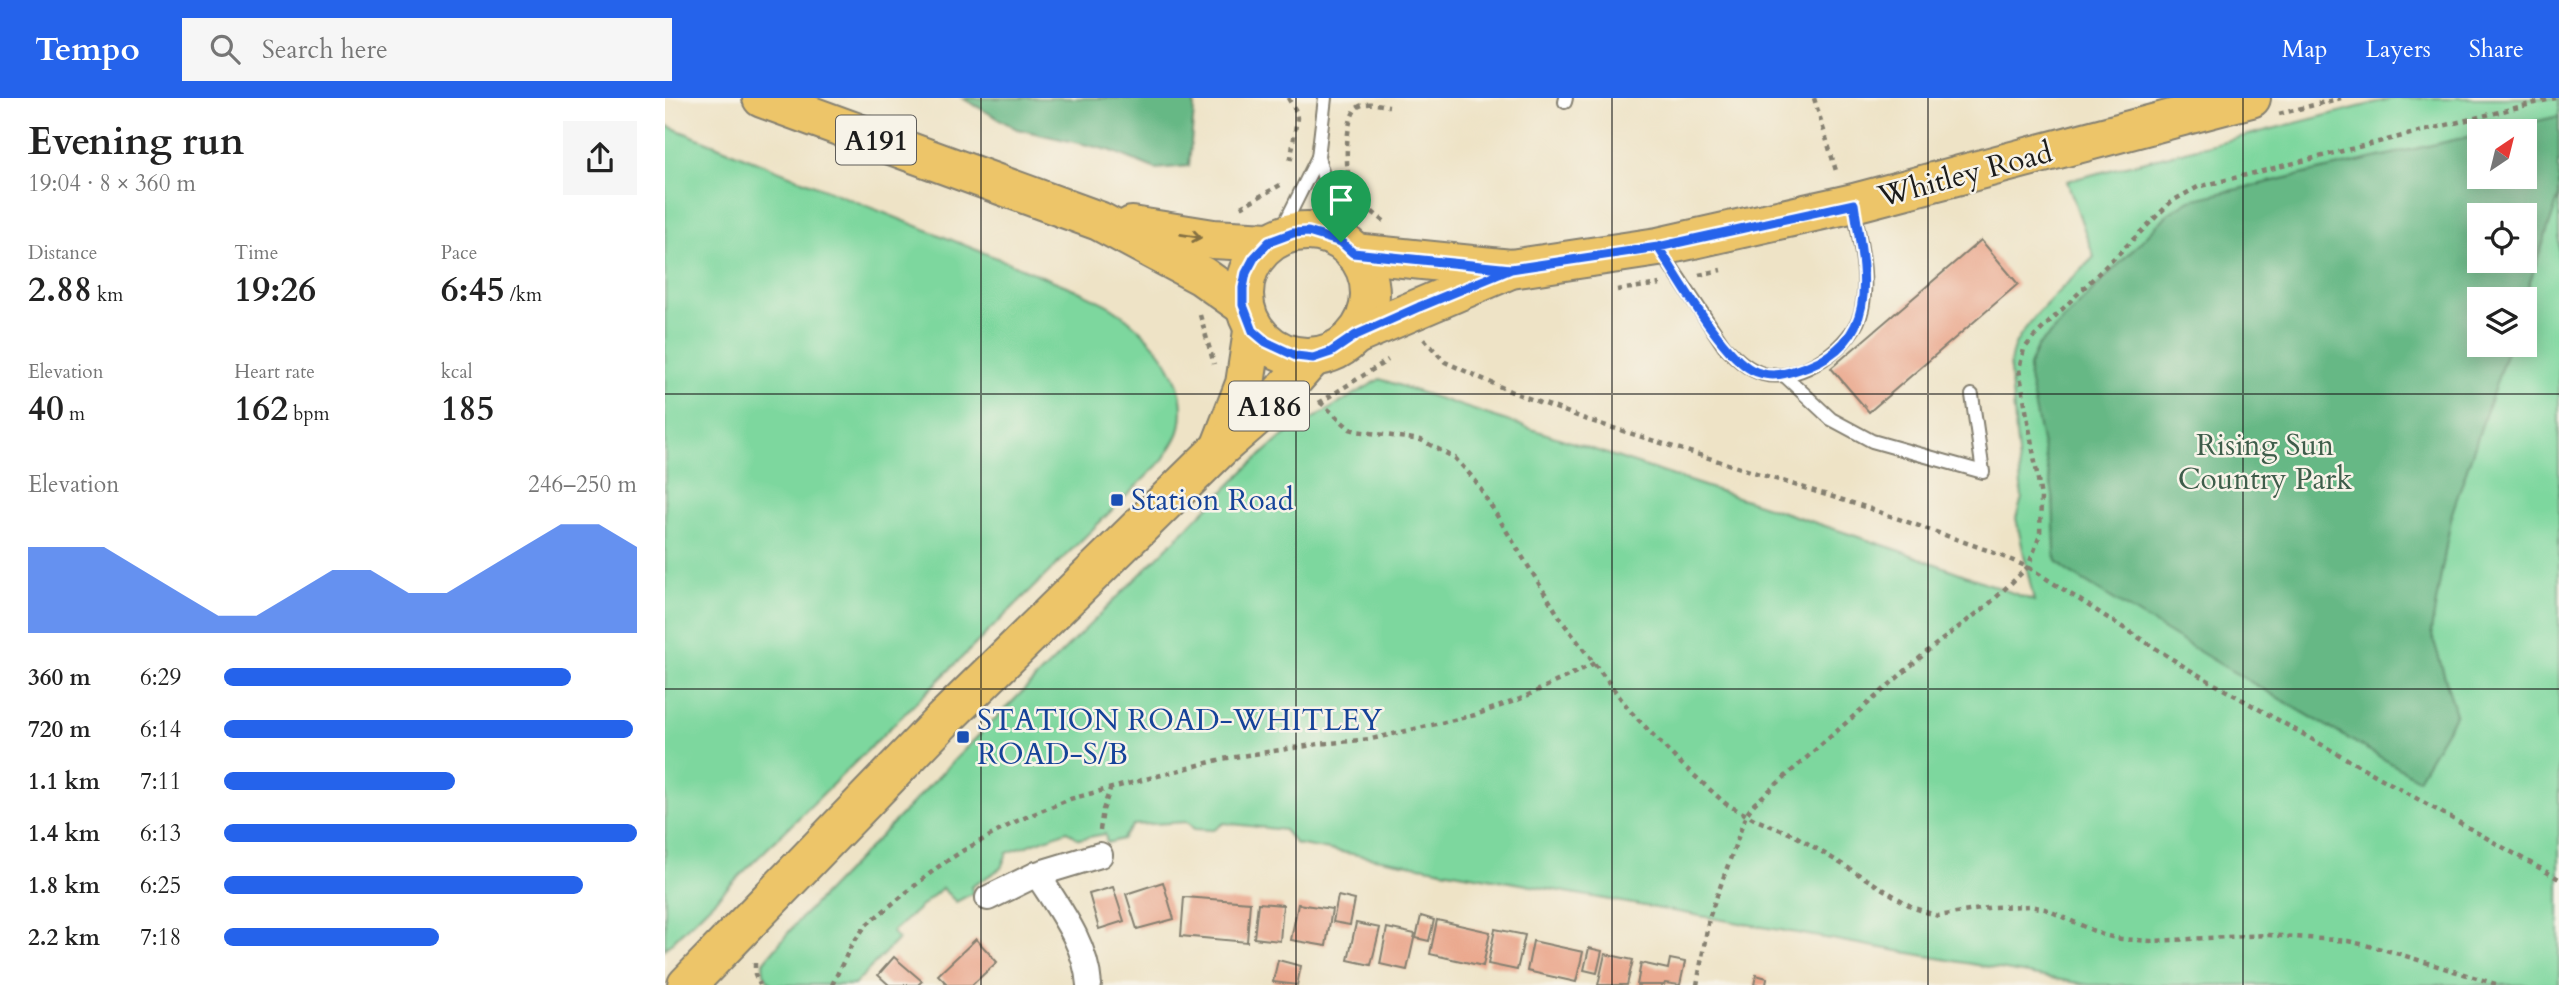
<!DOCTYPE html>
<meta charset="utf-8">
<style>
body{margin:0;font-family:Cardo,serif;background:#f6f6f6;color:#222;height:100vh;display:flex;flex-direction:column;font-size:26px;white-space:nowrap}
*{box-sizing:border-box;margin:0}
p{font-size:23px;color:#767676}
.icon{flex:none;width:38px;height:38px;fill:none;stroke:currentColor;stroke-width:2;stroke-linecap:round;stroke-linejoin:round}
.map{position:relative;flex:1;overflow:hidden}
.drawer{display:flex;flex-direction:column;background:#fff;width:665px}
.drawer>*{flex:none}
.needle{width:46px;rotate:35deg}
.fabs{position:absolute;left:1802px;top:21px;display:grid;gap:14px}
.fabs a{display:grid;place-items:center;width:70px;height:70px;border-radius:0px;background:#fff;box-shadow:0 4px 18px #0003;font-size:35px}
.pin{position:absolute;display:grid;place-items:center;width:60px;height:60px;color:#fff;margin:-72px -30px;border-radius:50% 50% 50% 0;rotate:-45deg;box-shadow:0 0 7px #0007}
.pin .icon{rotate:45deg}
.round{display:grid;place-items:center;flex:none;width:74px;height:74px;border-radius:0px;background:#f6f6f6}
.head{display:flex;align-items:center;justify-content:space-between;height:119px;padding:0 28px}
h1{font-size:38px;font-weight:600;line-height:52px}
.metrics{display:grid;grid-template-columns:repeat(3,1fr);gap:10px;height:119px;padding:7px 28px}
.metrics div{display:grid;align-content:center}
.metrics b{font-size:35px;font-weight:600}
.metrics small{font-size:19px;font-weight:400}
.metrics p{font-size:19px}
.chart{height:196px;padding:14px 28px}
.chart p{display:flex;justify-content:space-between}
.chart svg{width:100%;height:126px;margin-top:7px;fill:#2563eb;opacity:.7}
ul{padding:0 28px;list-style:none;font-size:23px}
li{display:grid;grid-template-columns:112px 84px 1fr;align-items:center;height:52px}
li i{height:18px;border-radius:9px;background:#2563eb}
header{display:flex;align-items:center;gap:42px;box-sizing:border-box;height:98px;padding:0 35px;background:#2563eb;color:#fff}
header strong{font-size:33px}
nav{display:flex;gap:38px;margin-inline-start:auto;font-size:24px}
.search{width:490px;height:63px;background:#f6f6f6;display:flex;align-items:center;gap:18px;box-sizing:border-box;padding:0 24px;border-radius:0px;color:#767676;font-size:26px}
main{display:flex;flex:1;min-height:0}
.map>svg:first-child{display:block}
</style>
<header>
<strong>Tempo</strong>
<div class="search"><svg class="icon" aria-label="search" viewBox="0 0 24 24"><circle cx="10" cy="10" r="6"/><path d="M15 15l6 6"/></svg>Search here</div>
<nav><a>Map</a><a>Layers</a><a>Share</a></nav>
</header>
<main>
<section class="drawer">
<div class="head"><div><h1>Evening run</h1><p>19:04 · 8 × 360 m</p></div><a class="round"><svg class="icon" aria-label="share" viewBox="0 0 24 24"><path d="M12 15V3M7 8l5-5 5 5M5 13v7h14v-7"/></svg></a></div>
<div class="metrics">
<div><p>Distance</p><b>2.88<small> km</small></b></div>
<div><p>Time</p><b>19:26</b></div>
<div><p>Pace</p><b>6:45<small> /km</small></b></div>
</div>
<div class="metrics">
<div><p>Elevation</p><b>40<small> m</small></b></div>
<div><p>Heart rate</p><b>162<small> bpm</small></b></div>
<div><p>kcal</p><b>185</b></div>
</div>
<div class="chart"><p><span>Elevation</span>246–250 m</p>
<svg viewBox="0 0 160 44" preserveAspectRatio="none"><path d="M0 44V14L10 14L20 14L30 22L40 30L50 38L60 38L70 30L80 22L90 22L100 30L110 30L120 22L130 14L140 6L150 6L160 14V44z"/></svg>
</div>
<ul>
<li><b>360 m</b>6:29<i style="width:84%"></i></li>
<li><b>720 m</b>6:14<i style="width:99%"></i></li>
<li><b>1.1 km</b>7:11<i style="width:56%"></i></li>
<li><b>1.4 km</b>6:13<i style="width:100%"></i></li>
<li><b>1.8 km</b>6:25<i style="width:87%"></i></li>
<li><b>2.2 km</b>7:18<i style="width:52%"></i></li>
</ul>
</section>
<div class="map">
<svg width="1894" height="887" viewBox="0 0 1894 887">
<rect width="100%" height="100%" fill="#f7f3e8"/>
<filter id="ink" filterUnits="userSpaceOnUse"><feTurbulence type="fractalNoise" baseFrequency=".0143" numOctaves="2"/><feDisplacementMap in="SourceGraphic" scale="14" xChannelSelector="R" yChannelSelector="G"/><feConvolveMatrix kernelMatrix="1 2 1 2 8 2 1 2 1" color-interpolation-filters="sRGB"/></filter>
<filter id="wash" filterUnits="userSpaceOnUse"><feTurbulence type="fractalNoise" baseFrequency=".00686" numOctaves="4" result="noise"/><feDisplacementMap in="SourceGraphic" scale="28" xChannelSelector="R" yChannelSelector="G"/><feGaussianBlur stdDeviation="1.57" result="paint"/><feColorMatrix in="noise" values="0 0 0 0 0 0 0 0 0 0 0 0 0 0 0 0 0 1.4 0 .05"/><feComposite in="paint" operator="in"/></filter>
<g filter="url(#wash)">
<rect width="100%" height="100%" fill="#eee3c6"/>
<g fill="#7dd79e" stroke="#4c7a5d" stroke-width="2" fill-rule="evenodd">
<path d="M1729 0H1894V887H1424L631 746 619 732 559 725 549 732 529 731 522 724 468 727 457 741 442 745 440 736 414 741 402 733 342 755 336 770 306 789 308 795 291 804 277 790 227 834 233 841 189 887H107C100 880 98 875 98 865L133 823 301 650 586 366 617 339 715 281 1236 453 1369 503 1351 420 1357 400 1345 272C1345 263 1346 254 1351 245 1366 217 1405 183 1429 159L1402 83ZM1815 33H1860V79H1815ZM1815 117H1860V163H1815ZM1815 201H1860V247H1815Z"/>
<path d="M0 27 409 191C423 198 440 204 452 213 489 241 526 281 515 330 513 341 503 353 497 363L0 851Z"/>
</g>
<g fill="#66b885" stroke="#416a50" stroke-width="2" fill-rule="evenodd">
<path d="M297 0H530L524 68 491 71 444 52 352 31Z"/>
<path d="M1894 18V98L1859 201H1815V247H1844L1787 415 1766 533 1791 616 1753 681 1558 568 1402 473 1392 463 1390 456 1388 397 1364 280V268L1372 249 1504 115 1525 102 1815 36V79H1860V33H1829ZM1815 117H1860V163H1815Z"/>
</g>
<g id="blocks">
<g fill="#e9a084">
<path d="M1316 142 1353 186 1204 314 1166 270Z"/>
<path d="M498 784 509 821 472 831 461 796Z"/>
<path d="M448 789 459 823 434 831 424 796Z"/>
<path d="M673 798 690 802 685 827 668 824Z"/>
<path d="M519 799 585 804 582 844 516 838Z"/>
<path d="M593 805 618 807 615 843 589 840Z"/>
<path d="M633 806 667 811 661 848 626 842Z"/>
<path d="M756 818 769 822 764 843 751 840Z"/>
<path d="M772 822 825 834 818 868 765 856Z"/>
<path d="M691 825 715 830 706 867 683 862Z"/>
<path d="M722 830 750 836 742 872 715 866Z"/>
<path d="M830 831 860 837 852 872 823 866Z"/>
<path d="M311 841 332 864 307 887H283L273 877Z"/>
<path d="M868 843 918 854 911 884 862 873Z"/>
<path d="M924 850 937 853 932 875 919 872Z"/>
<path d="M940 856 968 862 962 887H933Z"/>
<path d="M229 859 257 883 253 887H224L213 877Z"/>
<path d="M1005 861 1020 864 1015 887 1000 885 999 887H972L976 865 1003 871Z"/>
<path d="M613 862 636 868 632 887 608 884Z"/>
<path d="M1091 877 1102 880 1101 887H1089Z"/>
</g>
</g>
</g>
<g filter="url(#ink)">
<use href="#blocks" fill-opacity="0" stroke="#858071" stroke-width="2"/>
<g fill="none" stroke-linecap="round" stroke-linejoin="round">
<defs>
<g id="service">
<path d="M900 4 901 0"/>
<path d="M653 59 676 144"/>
<path d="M613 139 653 59 660 0"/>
<path d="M995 152 1059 248C1071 260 1082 271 1098 276 1134 286 1190 247 1197 211 1204 178 1194 141 1189 109"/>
<path d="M1119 277 1166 321 1207 343 1318 374 1307 297"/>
</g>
<g id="minor">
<path d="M372 776C394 811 421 845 424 887"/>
<path d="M323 800 372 776 435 757"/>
</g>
<g id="primary">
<path d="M97 0 434 123 537 178 578 207"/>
<path d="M467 128 548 141 604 144"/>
<circle cx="642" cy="196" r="63"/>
<path d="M689 155 846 171 993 149 1189 105 1586 0"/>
<path d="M691 237 841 173"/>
<path d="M557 345 580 286 588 233"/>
<path d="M22 887 277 623 555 350 609 303 648 259"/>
</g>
</defs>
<use href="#service" stroke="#858071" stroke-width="16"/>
<use href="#minor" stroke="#858071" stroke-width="28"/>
<use href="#primary" stroke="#858071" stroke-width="42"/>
<g stroke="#858071" stroke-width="4.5" stroke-dasharray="5 5" stroke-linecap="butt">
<path d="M623 0 631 13 632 20 625 66"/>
<path d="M1149 0 1172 76"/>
<path d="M1614 16 1676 0"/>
<path d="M576 109 617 86"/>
<path d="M719 123C707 114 692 103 686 88 680 74 679 19 693 9 702 3 714 7 724 8"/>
<path d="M1034 177 1056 172"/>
<path d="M952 192 995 186"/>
<path d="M535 217 549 266"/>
<path d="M759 241 780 264 847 294 923 322 1200 409 1322 452 1363 469 1523 571 1894 781"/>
<path d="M655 304 685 331 691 333 756 342 790 360 810 382 897 523 966 614 1012 662 1061 706 1091 722 1129 737 1249 810 1273 818 1328 809 1365 808 1380 811 1438 837 1456 841 1486 843 1603 837 1683 843 1721 852 1834 887"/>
<path d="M654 305 723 262"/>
<path d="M435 732 438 712 445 691"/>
<path d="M90 865V876L95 887"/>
<path d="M167 887 186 848 201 827 273 769 299 752 352 723 405 701 557 661 654 646 706 641 810 617 855 601 930 565"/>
<path d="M1032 887 1044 820 1081 717 1089 706 1266 550 1323 507 1363 469 1375 437 1376 399 1354 271 1359 251 1368 240 1507 103 1533 89 1890 0"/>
</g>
<use href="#service" stroke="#fff" stroke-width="12"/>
<use href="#minor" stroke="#fff" stroke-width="24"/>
<use href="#primary" stroke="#edc569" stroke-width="38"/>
</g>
<defs><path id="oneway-shaft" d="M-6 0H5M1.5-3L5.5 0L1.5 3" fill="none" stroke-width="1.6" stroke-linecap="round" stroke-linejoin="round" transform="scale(1.75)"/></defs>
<use stroke="#847042" href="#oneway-shaft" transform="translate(526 138) rotate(9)"/>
</g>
<g fill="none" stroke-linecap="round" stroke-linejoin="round" filter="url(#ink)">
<defs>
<path id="route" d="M676 144 643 134 628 135 604 144 589 160 581 175 578 190V207L588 233 601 244 631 258 648 260 666 254 691 237 754 209 846 171 993 149 1189 106C1198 168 1219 239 1143 268 1124 275 1107 282 1087 272 1056 256 1013 179 993 149L846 171 688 155 676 144"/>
</defs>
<use href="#route" stroke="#fff" stroke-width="14"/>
<use href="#route" stroke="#2563eb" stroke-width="9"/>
</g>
<path fill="none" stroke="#1c1c1c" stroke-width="2" stroke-opacity="0.55" d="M316 0V887M631 0V887M947 0V887M1263 0V887M1578 0V887M0 296H1894M0 591H1894"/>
<g fill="#1a4fb4" stroke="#f7f3e8" stroke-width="2.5">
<rect x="445" y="395" width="14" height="14" rx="3.5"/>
<rect x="291" y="632" width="14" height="14" rx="3.5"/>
</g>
<g text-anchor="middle" stroke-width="5" stroke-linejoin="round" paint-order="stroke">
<g fill="#f7f3e8" stroke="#5e5c59" stroke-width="2">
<rect x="171" y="17.5" width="80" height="49" rx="5"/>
<rect x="564" y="283.5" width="80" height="49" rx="5"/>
</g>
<g font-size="28" font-weight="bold" fill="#1c1c1c">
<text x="211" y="52">A191</text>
<text x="604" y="318">A186</text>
</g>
<g font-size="30" fill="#1c1c1c" stroke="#f7f3e8">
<text transform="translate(1300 76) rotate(-15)" y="10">Whitley Road</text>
</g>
<g font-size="30" fill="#3e5d4a" stroke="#f7f3e8">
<text x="1600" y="357">Rising Sun<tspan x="1600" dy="34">Country Park</tspan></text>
</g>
<g font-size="30" fill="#164399" stroke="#f7f3e8" text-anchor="start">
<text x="466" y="412">Station Road</text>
<text x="312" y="632">STATION ROAD-WHITLEY<tspan x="312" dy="34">ROAD-S/B</tspan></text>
</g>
</g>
</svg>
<div class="fabs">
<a><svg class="needle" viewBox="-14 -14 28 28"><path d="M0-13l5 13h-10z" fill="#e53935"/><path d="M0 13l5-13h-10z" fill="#767676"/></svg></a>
<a><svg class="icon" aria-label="locate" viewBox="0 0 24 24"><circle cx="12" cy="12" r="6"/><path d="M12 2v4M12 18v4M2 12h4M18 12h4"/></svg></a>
<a><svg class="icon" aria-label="layers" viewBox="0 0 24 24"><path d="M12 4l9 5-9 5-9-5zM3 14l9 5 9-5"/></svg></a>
</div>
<div class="pin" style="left:676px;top:144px;background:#1e9e55"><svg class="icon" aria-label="arrive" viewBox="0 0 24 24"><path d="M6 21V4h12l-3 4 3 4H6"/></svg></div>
</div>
</main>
